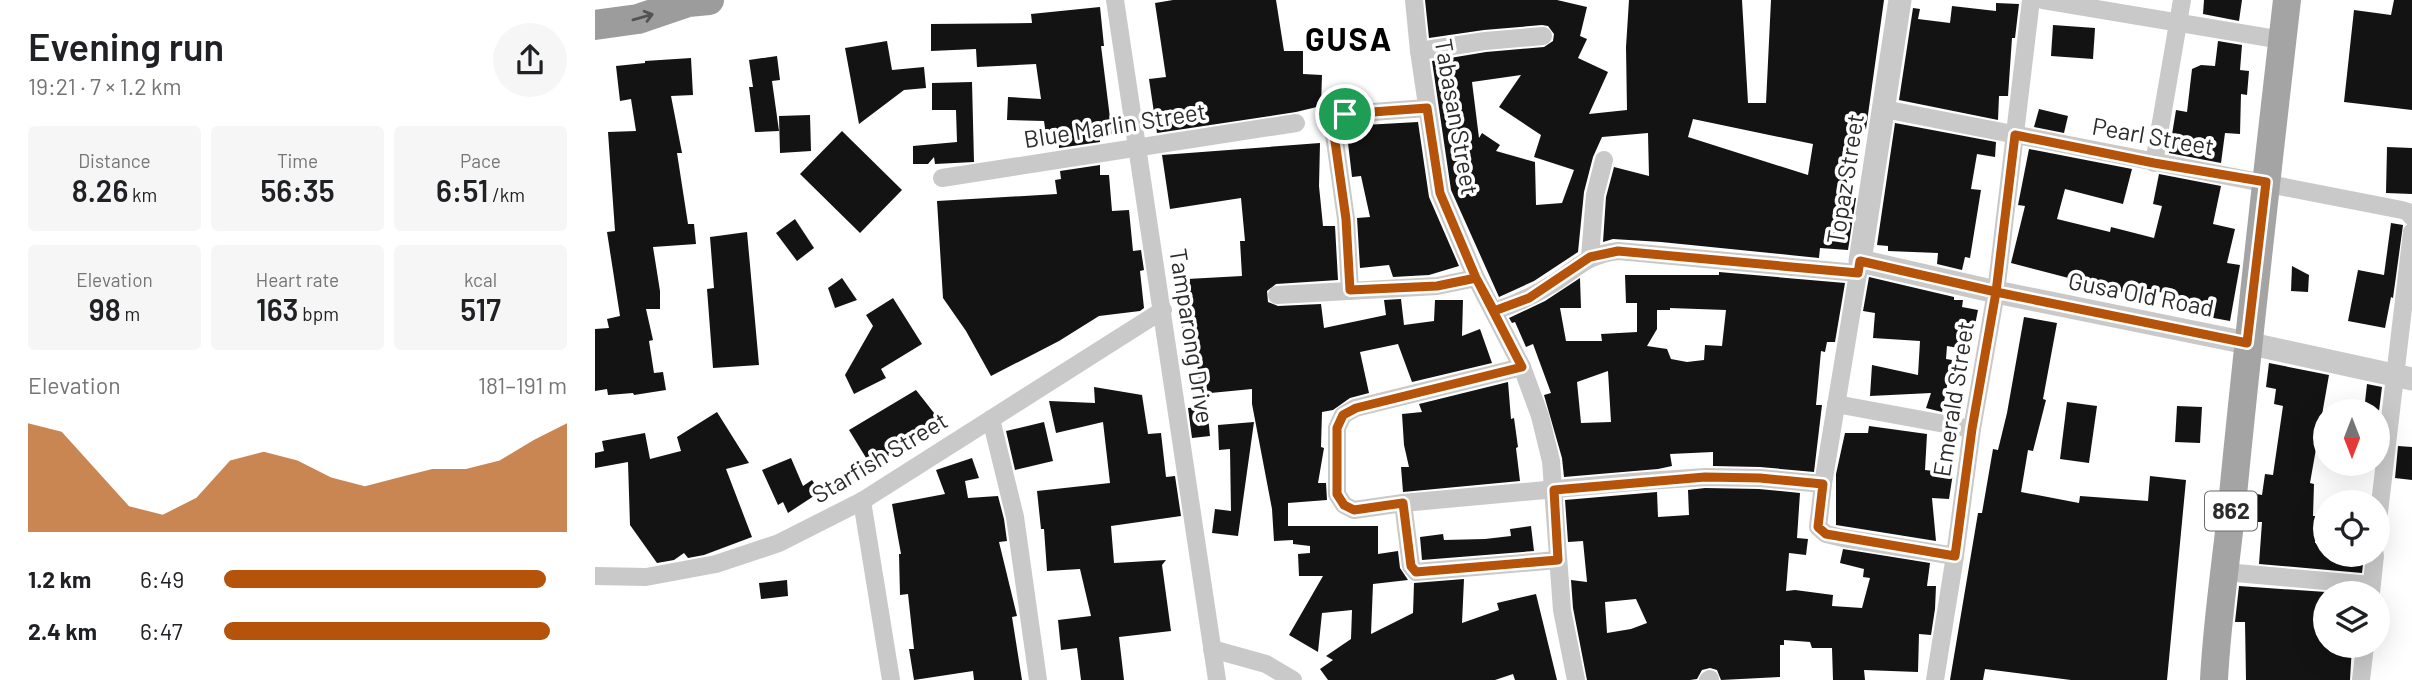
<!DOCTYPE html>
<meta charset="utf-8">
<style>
body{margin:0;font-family:Barlow,sans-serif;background:#f6f6f6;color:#202124;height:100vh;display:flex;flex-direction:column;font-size:26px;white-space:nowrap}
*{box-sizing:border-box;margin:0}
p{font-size:23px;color:#757577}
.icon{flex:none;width:38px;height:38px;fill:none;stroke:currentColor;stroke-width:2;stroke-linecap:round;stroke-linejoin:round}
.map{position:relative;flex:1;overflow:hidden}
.side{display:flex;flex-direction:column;background:#fff;width:595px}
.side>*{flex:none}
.needle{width:46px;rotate:180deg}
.tools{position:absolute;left:1718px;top:399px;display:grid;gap:14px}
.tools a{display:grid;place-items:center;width:77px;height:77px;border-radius:50%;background:#fff;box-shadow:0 7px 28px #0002;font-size:35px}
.pin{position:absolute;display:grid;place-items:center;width:60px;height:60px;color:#fff;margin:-30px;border:4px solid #fff;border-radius:50%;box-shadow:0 2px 7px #0007}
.round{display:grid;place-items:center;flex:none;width:74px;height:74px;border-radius:37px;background:#f6f6f6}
.headline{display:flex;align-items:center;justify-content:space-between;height:119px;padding:0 28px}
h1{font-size:38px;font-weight:600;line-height:52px}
.stats{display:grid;grid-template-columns:repeat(3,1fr);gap:10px;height:119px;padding:7px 28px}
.stats div{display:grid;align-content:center;border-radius:7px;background:#f6f6f6;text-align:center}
.stats b{font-size:30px;font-weight:600}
.stats small{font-size:19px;font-weight:400}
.stats p{font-size:19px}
.chart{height:196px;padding:14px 28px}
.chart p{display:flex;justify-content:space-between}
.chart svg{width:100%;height:126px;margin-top:7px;fill:#b45309;opacity:.7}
ul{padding:0 28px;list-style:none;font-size:23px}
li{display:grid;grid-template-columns:112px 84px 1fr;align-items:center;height:52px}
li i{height:18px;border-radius:9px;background:#b45309}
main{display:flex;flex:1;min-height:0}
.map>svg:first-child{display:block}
</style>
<main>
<section class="side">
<div class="headline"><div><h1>Evening run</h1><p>19:21 · 7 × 1.2 km</p></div><a class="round"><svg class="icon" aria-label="share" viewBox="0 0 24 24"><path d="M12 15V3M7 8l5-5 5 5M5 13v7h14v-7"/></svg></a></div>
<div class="stats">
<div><p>Distance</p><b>8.26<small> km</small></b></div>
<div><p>Time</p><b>56:35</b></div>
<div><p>Pace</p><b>6:51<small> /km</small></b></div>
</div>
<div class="stats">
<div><p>Elevation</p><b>98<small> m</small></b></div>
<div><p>Heart rate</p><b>163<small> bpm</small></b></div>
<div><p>kcal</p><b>517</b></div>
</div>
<div class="chart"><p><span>Elevation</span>181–191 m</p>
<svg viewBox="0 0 160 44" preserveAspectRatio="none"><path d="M0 44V6L10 9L20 22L30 35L40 38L50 32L60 19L70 16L80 19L90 25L100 28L110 25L120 22L130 22L140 19L150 12L160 6V44z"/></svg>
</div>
<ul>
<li><b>1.2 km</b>6:49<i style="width:94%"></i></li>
<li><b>2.4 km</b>6:47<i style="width:95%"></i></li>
</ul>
</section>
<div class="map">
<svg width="1817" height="680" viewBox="0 0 1817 680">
<rect width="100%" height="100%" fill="#fff"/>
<g fill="#131313" fill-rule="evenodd">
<path d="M578 0H681L689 51H708V74L727 75 726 106 701 112 562 133 554 79 571 77 560 3Z"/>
<path d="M830 0H962L992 7 985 36 992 39 983 58 1013 72 994 114 1032 110 1031 47 1034 0H1147L1153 103H1171L1176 0H1289L1271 129 1262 128 1249 197 1261 198 1253 250 1225 248 1224 258 1066 242 1018 239 1008 242 1011 197 1019 167 1054 176 1053 133 1007 137 998 157 989 192 983 252 939 281 904 297 856 190 837 61 891 52 949 47 958 41 959 34 953 26 947 25 889 30 834 38ZM926 75 904 107 946 135 939 157 979 170 967 203 941 205 940 162 901 151 905 145 887 133 884 138 877 82ZM1098 119 1218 144 1213 175 1093 137Z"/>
<path d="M1609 0H1647L1644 21 1608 14Z"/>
<path d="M1799 0H1817V110L1749 102 1759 10 1796 15Z"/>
<path d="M1401 3 1424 4 1420 38H1417L1413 96H1404L1403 120 1304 100 1318 8 1325 9 1323 19 1355 23 1357 6 1401 11Z"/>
<path d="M505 7 509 46H506L517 134 505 136V142L464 148V141L452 143 449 121 412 120 413 97 446 99 441 64 382 67 381 49 336 51V24L437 23 436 14Z"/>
<path d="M1458 25 1500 28 1498 59 1456 56Z"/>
<path d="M292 41 297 70 329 67 331 88 309 90 264 124 250 48Z"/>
<path d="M1623 41 1647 45 1645 70 1654 71 1652 95 1646 94 1645 134 1630 133 1626 163 1574 153 1581 110 1592 112 1597 69 1606 65 1620 66Z"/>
<path d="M182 56 185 80 177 81 184 131 160 132 154 87H158L154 60Z"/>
<path d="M96 58 98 95 76 96 87 153H82L93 224H99L101 244 58 247 65 291V309H51L58 340 54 341 59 373 68 372 71 390 39 395 38 393 13 395 12 389 0 391V329L14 328 12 319 25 316 12 232 20 231 13 132 41 131 36 99 25 101 21 66 50 63V61Z"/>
<path d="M377 82 379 162 340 164 339 157 333 164H318V146L362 142 361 110H337V83Z"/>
<path d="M1444 109 1473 116 1469 133 1439 127Z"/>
<path d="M215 115 216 151 185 153 184 116Z"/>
<path d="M823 122 834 197 864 266 834 275 798 277 794 265 765 268 762 218 775 217 766 176 757 177 751 126Z"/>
<path d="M1300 123 1401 142 1400 157 1382 154 1376 189 1386 190 1375 258 1370 257 1367 270 1342 264 1343 253 1293 251V246L1282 245Z"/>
<path d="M247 131 307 190 265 233 205 174Z"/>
<path d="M725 143 724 186 728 226H740L743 280 681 284 672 291 673 302 683 306 726 304 729 328 791 315 789 300 806 299 809 325 839 321 840 300H868L867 336 885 329 897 363 817 382 803 344 765 352 774 393 755 398 738 410 727 412 726 447 729 448 723 483H731L732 500 693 503V526H783V554L803 551 805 568 813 580 778 584 776 634 818 613 819 583 869 579 867 623 904 610 902 603 941 594 962 680H920L918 674 900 680H733L725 669 738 660 731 656 756 639 757 610 727 613 723 652 694 635 728 576H704L703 554 715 553V546L698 544V540L679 541 677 509 657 404V389L605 394 602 361 592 362 587 328 585 291 593 290 592 279 647 276 645 241H650L646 198 575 209 567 155Z"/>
<path d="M1792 147 1817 148V194L1791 193Z"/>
<path d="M1434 149 1537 169 1528 204 1470 189 1462 219 1515 232 1516 227 1559 238 1567 206 1558 204 1564 174 1626 186 1618 224 1640 229 1632 263 1645 265 1635 321 1613 317 1615 305 1537 285 1535 294 1416 263 1430 206 1423 205Z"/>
<path d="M505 165V175H514L517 211 534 210 538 251 546 250 549 270 545 271 549 308 545 311 504 316 464 341 396 376 371 331 348 298 342 201 462 194 460 180 466 179 465 171Z"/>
<path d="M200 219 219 248 202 261 181 233Z"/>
<path d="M1796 223 1808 225 1798 298 1796 297 1790 328 1753 321 1763 270 1789 275Z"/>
<path d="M152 232 164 365 118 368 112 289 119 288 115 237Z"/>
<path d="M1697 266 1714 275 1713 292 1696 291Z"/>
<path d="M1124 272 1250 283 1240 342H1232L1230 352 1226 351 1221 405H1227L1219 472 1165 467 1118 466V452L1075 454 1077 466 1063 469 969 477 967 458 949 395 956 393 938 344 931 347 920 322 917 323 914 318 950 301 985 278 986 308H965L971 341H1007L1006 334 1042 332V303H1031L1030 275H1124ZM1075 308 1131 310 1127 346 1110 345 1109 360 1092 362 1076 359 1072 349 1052 346 1062 329V310H1075ZM1013 371 1016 422 986 423 982 382Z"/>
<path d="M1274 277 1359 297V300H1368L1367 307 1383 310 1375 350 1352 346 1351 359 1357 360 1347 412 1331 408 1336 393 1275 396 1277 365 1323 375 1325 341 1278 338 1280 313 1268 311Z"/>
<path d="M247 278 262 300 240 308 233 288Z"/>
<path d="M298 298 327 344 286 369 291 378 259 394 250 375 278 326 271 315Z"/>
<path d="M1429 317 1462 323 1448 399 1451 400 1438 451 1433 450 1426 492 1484 503 1485 496 1553 501 1555 476 1591 480 1572 680H1476L1390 669 1388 680H1355L1383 513H1387L1398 449 1403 450 1412 413Z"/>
<path d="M1674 363 1734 375 1715 483 1719 484 1718 516H1720V543H1731V555H1769L1767 573 1664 564 1667 522H1660L1662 494 1667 495 1670 474 1678 475 1688 406 1679 404 1681 389 1671 387Z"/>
<path d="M913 382 916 419 919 418 923 447 921 448 925 481 808 492 806 467H814L809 445 807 414 827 412 824 404Z"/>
<path d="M1772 384 1787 387 1784 411H1769Z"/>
<path d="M499 387 547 395 553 434 566 433 571 477 580 476 586 516 516 526 519 563 571 560 567 565 576 631 524 637 529 680H486L482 648 466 650 463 620 496 616 485 569 452 571 449 529H446L442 491 515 483 508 422 461 433 454 401 500 403Z"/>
<path d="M321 390 343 418 320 436 321 439 276 466 254 430Z"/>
<path d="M1472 402 1502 406 1494 463 1465 459Z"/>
<path d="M612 406 615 436 597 438 593 408Z"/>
<path d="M1582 406 1607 407 1605 443 1580 442Z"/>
<path d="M122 412 154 463 131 469 157 537 109 555 93 558 89 553 79 560 62 563 35 525 33 462 0 468V453L9 451 7 441 50 433 55 459 86 451 82 437Z"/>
<path d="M449 422 458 461 420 470 411 431Z"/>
<path d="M659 422 643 536 617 533 620 509 636 511 635 449 624 450 623 425Z"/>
<path d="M1274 426 1332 434 1330 470 1358 473 1354 499 1337 498 1341 541 1241 525V474L1250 433H1273Z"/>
<path d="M1803 446 1817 447V480L1800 478Z"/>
<path d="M196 458 208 486 217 480 225 492 193 513 188 502 183 505 167 470Z"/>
<path d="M377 458 384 478 370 481 373 498 403 496 409 519 412 541 404 542 422 616 417 617 427 680H379L378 671 319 680 314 649H319L313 594 305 595 304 554H306L297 504 350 494 341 470Z"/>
<path d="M1110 488 1164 489 1205 493 1202 538 1213 539 1211 555 1194 553 1191 591 1200 590 1238 595 1237 606 1267 608 1275 578 1268 577 1269 569 1245 563 1248 549 1335 563 1332 586H1341L1340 609 1336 635 1324 634 1323 672 1269 670 1270 680H1238L1237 648H1217L1215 642 1189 640V645H1185V677L1126 680 1122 670 1115 668 1107 670 1102 679 1095 680H992L978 608 976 580 992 582 988 541 973 542 970 500 1062 492 1063 517 1094 515 1093 490ZM1041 599 1052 623 1036 629 1012 633 1010 602Z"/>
<path d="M936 526 939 551 827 560 825 537 848 534 849 540 890 539 916 536 915 529Z"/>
<path d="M192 580 193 596 166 599 164 583Z"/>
<path d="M1644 586 1731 592V646H1757L1755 680H1651L1650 622H1640Z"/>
</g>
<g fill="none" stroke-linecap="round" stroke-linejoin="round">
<g stroke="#c9c9c9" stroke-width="18">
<path d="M520 0 622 680"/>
<path d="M819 0 824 51 845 193 881 278 927 367 945 416 956 461 967 610 981 680"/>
<path d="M1448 0 1687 40"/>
<path d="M824 51 890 41 948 36"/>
<path d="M1289 109 1807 210 1813 212 1817 217"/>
<path d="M1559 163 1587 0"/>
<path d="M347 178 701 123"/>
<path d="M995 257 1000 195 1009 160"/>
<path d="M1265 261 1228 484 1223 527 1231 534 1248 538 1360 556"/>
<path d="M755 291 751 219 738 127 741 118 750 114 832 108"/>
<path d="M682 295 842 286 881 278"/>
<path d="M899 311C921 304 940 295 959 283 982 268 994 254 1023 251L1263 273"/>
<path d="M927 367 760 408 748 415 742 428V494L749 505 759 510 808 503 1038 482 1110 477 1165 478 1228 484"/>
<path d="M1241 404 1377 429"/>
<path d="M396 419 420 517 443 680"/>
<path d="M267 501 296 680"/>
<path d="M808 503 816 566 821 572 963 560"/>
<path d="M1783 521 1817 232"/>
<path d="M1630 572 1776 585"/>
<path d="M0 576 51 577 121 564 184 543 267 501 568 310"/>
<path d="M1776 593 1780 555"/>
<path d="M617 649 671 664 698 680"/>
<path d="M1113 680 1115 679"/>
<path d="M1340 680 1360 556 1377 429 1401 292 1436 0"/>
<path d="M1766 680 1770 646"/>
</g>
<path stroke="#c9c9c9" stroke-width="23" d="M1305 0 1265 261 1401 292 1652 343 1817 379"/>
<path stroke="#a4a4a4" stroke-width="28" d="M1619 680C1622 618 1632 557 1638 495 1654 330 1673 165 1692 0"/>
<path stroke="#9c9c9c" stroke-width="30" d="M0 25 43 19 93 2 114 0"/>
</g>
<defs><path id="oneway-shaft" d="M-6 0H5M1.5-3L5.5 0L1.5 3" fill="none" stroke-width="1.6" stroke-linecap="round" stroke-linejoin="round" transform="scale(1.75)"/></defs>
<use stroke="#535353" href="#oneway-shaft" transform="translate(48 17) rotate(-16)"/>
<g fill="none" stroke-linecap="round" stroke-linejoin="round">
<defs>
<path id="route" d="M750 114 832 108 845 193 881 278 927 367 761 408 748 415 742 428V494L749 505 759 510 808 503 816 566 821 572 963 560 959 490 1110 477 1165 478 1228 484 1223 527 1231 534 1360 556 1377 429 1401 292 1420 135 1559 163 1671 182 1652 343 1401 292 1265 261 1263 273 1023 251 995 257 934 298 899 311 881 278 842 286 755 290 751 219 738 127 741 118 750 114"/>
</defs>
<use href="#route" stroke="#fff" stroke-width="14"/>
<use href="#route" stroke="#b45309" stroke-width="9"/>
</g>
<g text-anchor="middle" stroke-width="7" stroke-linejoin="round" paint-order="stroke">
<rect fill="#fff" stroke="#6b6b6b" stroke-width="2" x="1610" y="491.5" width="52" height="39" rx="5"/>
<g font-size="23" font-weight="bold" fill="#2c2c2c">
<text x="1636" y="519">862</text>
</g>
<g font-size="24" fill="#2c2c2c" stroke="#fff">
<text transform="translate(861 117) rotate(80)" y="8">Tabasan Street</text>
<text transform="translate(520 126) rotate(-9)" y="8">Blue Marlin Street</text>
<text transform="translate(1558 137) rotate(10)" y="8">Pearl Street</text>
<text transform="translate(1251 179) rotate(-81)" y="8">Topaz Street</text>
<text transform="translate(1546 295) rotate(11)" y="8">Gusa Old Road</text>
<text transform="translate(596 336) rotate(81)" y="8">Tamparong Drive</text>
<text transform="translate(1359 399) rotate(-81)" y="8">Emerald Street</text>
<text transform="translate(285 458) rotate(-31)" y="8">Starfish Street</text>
</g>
<g font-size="32" font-weight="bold" letter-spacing="2" fill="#000" stroke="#fff">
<text x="754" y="51">GUSA</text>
</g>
</g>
</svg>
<div class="tools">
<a><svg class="needle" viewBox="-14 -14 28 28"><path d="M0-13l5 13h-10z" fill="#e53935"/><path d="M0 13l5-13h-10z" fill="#757577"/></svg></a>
<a><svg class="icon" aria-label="locate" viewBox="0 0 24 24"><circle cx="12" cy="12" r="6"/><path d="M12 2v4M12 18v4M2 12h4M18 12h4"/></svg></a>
<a><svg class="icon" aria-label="layers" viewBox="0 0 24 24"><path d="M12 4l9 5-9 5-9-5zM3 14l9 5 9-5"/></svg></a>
</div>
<div class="pin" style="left:750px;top:114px;background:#1e9e55"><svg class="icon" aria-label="arrive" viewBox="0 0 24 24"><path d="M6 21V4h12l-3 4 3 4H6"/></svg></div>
</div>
</main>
